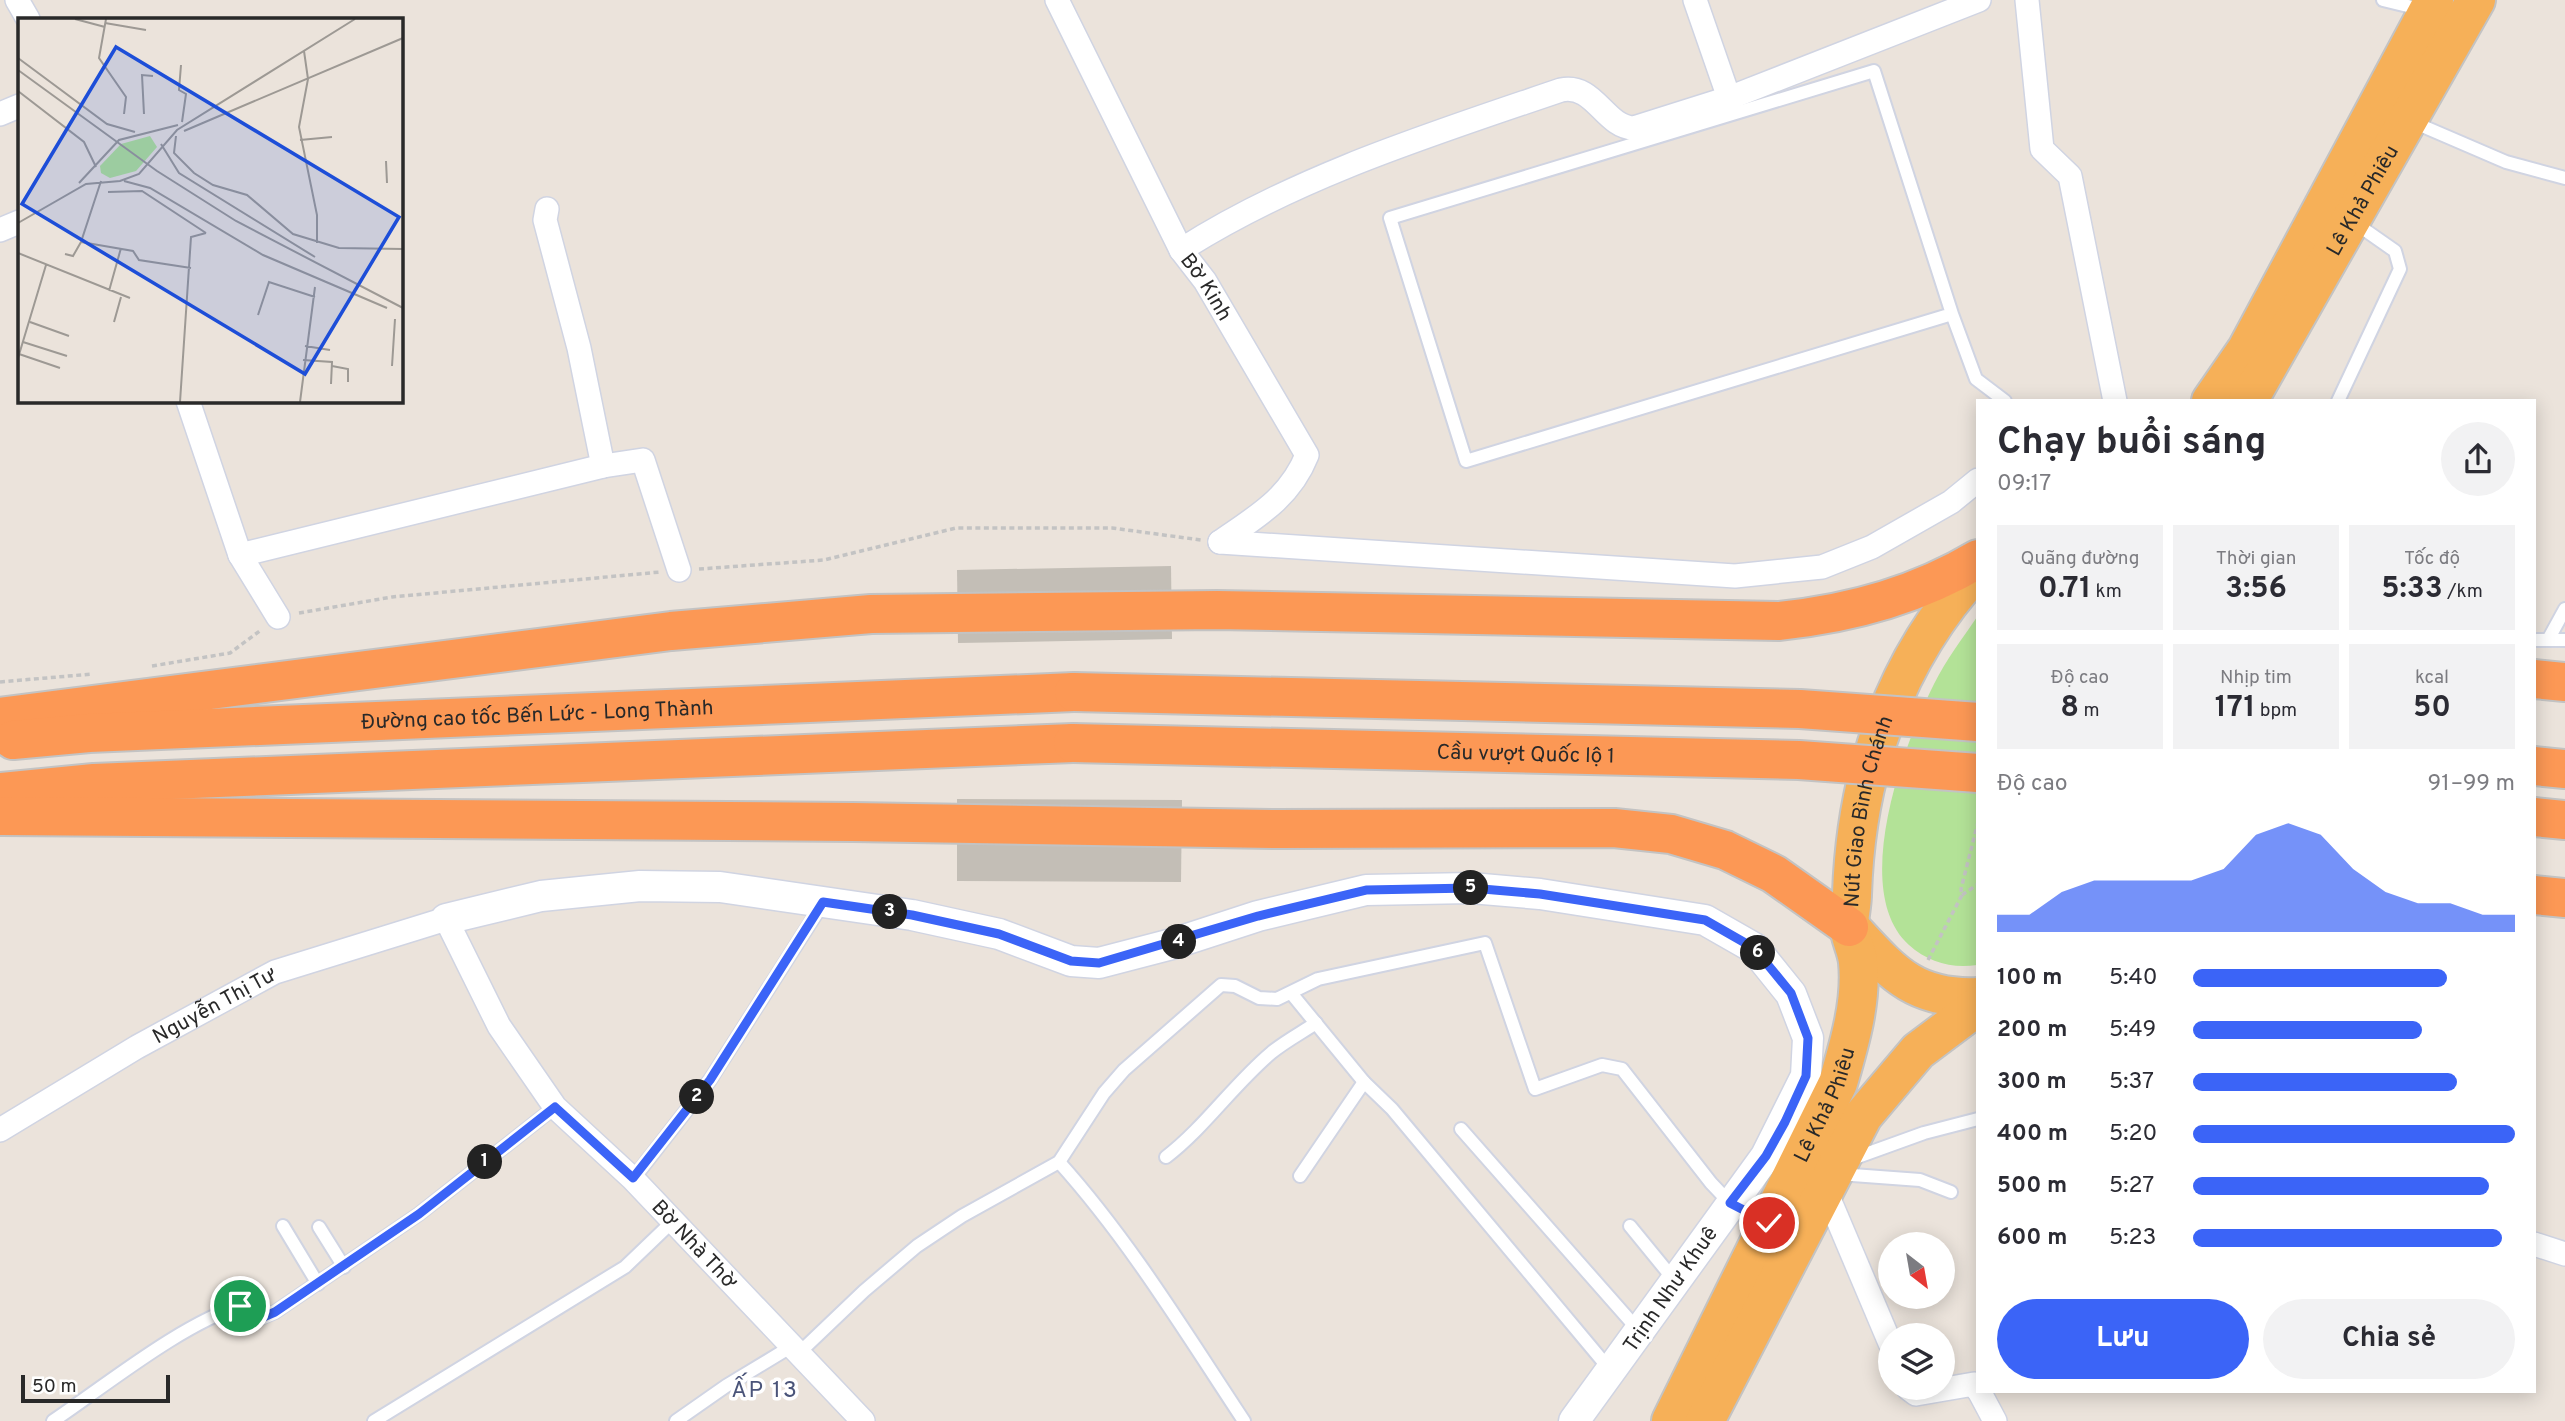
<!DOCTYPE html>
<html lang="vi">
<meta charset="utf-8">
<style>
body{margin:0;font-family:Overpass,sans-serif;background:#f2f2f3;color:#2b2b33;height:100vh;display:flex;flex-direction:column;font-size:26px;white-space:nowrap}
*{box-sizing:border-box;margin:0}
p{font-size:23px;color:#7c7c81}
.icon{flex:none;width:38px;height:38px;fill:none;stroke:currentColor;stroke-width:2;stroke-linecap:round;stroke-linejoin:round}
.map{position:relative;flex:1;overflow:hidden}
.drawer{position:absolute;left:1976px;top:399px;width:560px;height:994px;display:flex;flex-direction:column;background:#fff;border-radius:0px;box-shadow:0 4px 18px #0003}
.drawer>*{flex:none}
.needle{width:46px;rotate:149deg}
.buttons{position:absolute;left:1878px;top:1232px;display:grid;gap:14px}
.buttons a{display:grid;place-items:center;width:77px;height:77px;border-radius:50%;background:#fff;box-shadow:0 4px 18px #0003;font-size:35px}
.scale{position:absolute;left:21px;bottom:18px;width:149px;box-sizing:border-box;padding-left:7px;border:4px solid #292929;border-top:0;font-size:19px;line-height:24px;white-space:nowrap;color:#292929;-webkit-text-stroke:5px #fff;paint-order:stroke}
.pin{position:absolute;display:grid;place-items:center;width:60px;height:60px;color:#fff;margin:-30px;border:4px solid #fff;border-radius:50%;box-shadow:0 2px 7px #0007}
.km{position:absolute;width:35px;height:35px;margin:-18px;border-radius:50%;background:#222;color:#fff;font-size:19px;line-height:35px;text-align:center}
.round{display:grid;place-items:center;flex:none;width:74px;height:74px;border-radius:37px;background:#f2f2f3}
.summary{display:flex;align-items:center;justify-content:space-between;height:119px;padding:0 21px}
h1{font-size:38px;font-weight:700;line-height:52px}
.figures{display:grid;grid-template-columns:repeat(3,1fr);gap:10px;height:119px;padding:7px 21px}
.figures div{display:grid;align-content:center;border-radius:0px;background:#f2f2f3;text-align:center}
.figures b{font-size:30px;font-weight:700}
.figures small{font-size:19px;font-weight:400}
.figures p{font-size:19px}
.chart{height:196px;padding:14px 21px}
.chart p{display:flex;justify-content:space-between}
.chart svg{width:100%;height:126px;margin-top:7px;fill:#3b64f7;opacity:.7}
.button{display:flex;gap:14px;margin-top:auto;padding:14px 21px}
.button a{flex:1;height:80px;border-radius:42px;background:#3b64f7;color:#fff;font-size:28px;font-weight:700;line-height:80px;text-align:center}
.button a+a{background:#f2f2f3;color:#2b2b33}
ul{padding:0 21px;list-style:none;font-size:23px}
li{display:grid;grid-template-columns:112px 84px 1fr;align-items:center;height:52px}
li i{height:18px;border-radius:9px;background:#3b64f7}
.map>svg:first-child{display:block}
</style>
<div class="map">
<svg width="2565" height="1421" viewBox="0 0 2565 1421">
<rect width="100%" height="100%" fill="#ebe3db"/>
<path fill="#b3e297" d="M1977 617V965C1952 969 1928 962 1909 945 1849 891 1904 744 1934 684 1946 660 1962 639 1977 617Z"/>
<g fill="#c3beb6">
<path d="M1171 566 1172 639 958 643 957 570Z"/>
<path d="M957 799 1182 800 1181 882 957 881Z"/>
</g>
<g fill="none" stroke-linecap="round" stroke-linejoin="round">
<defs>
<g id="service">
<path d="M2383 0 2424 10"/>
<path d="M2413 122 2506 162 2565 178"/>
<path d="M1952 314 1466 461 1390 218 1874 71 1952 314 1976 379 2005 401"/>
<path d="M2338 401 2400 269 2395 251 2355 223"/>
<path d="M2534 640H2565"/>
<path d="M2548 640 2565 609"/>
<path d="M1291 993 1364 1082"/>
<path d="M1461 1129 1640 1332"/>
<path d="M1166 1157C1205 1127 1233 1085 1271 1053 1284 1042 1301 1033 1316 1023"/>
<path d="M1852 1159 1924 1133 1978 1119"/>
<path d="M1059 1162C1130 1241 1185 1332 1244 1421"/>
<path d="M1839 1174 1920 1180 1951 1192"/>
<path d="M1300 1176 1364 1082 1392 1109 1611 1371"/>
<path d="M633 1179 710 1080 823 903"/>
<path d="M283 1226 318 1284"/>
<path d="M1630 1226 1675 1281"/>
<path d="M319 1227 344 1267"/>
<path d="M799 1353 864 1291 917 1246 962 1216 1059 1162 1104 1093 1124 1070 1221 985 1235 986 1259 998 1277 999 1318 979 1485 943 1535 1089 1602 1065 1622 1069 1711 1183 1730 1203"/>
<path d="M53 1421C105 1386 184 1322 243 1305L260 1318 275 1312 419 1214 555 1107"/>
<path d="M374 1421 625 1267 673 1221"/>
<path d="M676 1421 726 1386 792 1346"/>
</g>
<g id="minor">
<path d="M17 0 28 19"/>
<path id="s1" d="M1057 0 1181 250 1205 281 1307 455C1290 498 1256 517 1220 542"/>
<path d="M1695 0 1729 98"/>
<path d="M2027 0 2042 149 2070 176 2115 401"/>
<path d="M0 114 19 106"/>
<path d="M0 230 19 222"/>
<path d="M1181 250C1297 176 1432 134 1561 90 1595 83 1604 127 1634 128L1729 98 1979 0"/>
<path d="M188 401 240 555 278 617"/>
<path d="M603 466 643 460 679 570"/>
<path d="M1220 542 1735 576 1822 567 1872 547 1951 502 1978 480"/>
<path d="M240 555 603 466 579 348 545 220 547 209"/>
<path id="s2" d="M0 1130 137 1047 275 972 446 919 499 1026 555 1107 633 1179 863 1421"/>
<path d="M1824 1187 1890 1343"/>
<path d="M2534 1244 2565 1254"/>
<path d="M1908 1388 1916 1394 1974 1384 1978 1390"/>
<path d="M1979 1391 1995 1421"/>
</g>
<path id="tertiary" d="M446 919 541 896 640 886 720 887 912 915 999 934 1071 961 1099 963 1172 944 1258 916 1366 890 1471 888 1540 894 1705 920 1754 948 1791 994 1808 1038 1806 1076 1766 1156 1574 1421"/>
<g id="trunk">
<path d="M2211 401 2247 349 2434 0"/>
<path id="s3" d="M2248 401 2476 0"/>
<path d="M1851 928C1891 971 1913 1000 1978 997"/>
<path id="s4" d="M1671 1421 1838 1083C1849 1045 1862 1002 1858 962 1857 950 1850 938 1849 926 1849 916 1852 905 1852 894 1856 773 1894 659 1978 569"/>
<path d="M1705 1421 1863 1116 1918 1051 1978 1006"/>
</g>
<g id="motorway">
<path d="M2534 679 2565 682"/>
<path d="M0 717 671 631 871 614 1217 610 1778 621C1849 614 1916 596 1978 559"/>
<path id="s5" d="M13 740 89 733 1074 692"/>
<path d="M2534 766 2565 769"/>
<path d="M0 792 94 783 1073 743"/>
<path d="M0 816 853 822 1277 829 1614 828 1671 834 1725 850 1774 874 1849 927"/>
<path d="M2534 817 2565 820"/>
<path d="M2534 895 2565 898"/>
</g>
</defs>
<use href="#service" stroke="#d0d4e2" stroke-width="16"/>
<use href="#minor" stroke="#d0d4e2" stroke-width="26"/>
<use href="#tertiary" stroke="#d0d4e2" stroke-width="33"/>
<use href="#trunk" stroke="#c3c3c3" stroke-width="42"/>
<use href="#motorway" stroke="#c3c3c3" stroke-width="42"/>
<g stroke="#c3c3c3" stroke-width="3.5" stroke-dasharray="5 3.5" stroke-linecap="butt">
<path d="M699 569 824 560 956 528H1112L1201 540"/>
<path d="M299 613 392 597 660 572"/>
<path d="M152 666 230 653 261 630"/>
<path d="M0 682 92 674"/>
<path d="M1962 895 1978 884"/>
<path d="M1928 960 1962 895 1961 889 1978 822"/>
</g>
<use href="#service" stroke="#fff" stroke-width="12"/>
<use href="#minor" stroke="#fff" stroke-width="23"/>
<use href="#tertiary" stroke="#fff" stroke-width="30"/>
<use href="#trunk" stroke="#f6b058" stroke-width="38"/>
<use href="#motorway" stroke="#fc9855" stroke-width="38"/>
<defs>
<g id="motorway-bridge">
<path d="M1074 692 1800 709 1978 722"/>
<path id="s6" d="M1073 743 1799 760 1978 773"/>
</g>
</defs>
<use href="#motorway-bridge" stroke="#c3c3c3" stroke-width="42" stroke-linecap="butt"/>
<use href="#motorway-bridge" stroke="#fc9855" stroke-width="38"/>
</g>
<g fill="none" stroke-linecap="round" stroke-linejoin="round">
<defs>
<path id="route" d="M240 1306 246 1305 261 1318 275 1312 419 1214 555 1107 633 1178 710 1080 823 902 912 915 999 934 1071 961 1099 963 1258 916 1366 890 1471 888 1540 894 1705 920 1754 948 1791 993 1808 1038 1806 1076 1785 1122 1766 1156 1730 1203 1769 1223"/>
</defs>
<use href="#route" stroke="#fff" stroke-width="14"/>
<use href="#route" stroke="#3b64f7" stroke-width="9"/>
</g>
<g text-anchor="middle" stroke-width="7" stroke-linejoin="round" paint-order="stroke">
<g font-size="21" fill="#292929" stroke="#fff">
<text dy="7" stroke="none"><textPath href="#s3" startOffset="231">Lê Khả Phiêu</textPath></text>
<text dy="7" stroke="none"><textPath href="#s1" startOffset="324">Bờ Kinh</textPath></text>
<text dy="7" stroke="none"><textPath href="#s5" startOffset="525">Đường cao tốc Bến Lức - Long Thành</textPath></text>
<text dy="7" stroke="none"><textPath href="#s6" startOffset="453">Cầu vượt Quốc lộ 1</textPath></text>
<text dy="7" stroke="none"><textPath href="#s4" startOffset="654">Nút Giao Bình Chánh</textPath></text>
<text dy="7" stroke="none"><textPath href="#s2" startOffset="248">Nguyễn Thị Tư</textPath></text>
<text dy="7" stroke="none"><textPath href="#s4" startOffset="352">Lê Khả Phiêu</textPath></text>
<text dy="7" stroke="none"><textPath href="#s2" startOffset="910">Bờ Nhà Thờ</textPath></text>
<text transform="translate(1670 1289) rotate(-55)" y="7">Trịnh Như Khuê</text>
</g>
<g font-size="23" letter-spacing="2" fill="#4a5479" stroke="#fff">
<text x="765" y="1397">ẤP 13</text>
</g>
</g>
<g transform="translate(18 18)">
<rect width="385" height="385" fill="#ebe3db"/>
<path d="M132 118 139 129 118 153 92 160 83 155 82 148 103 126Z" fill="#b3e297"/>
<path fill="none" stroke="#9d9994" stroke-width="2" d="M57 1 87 9M88 1 81 40 108 79 106 96M87 5 128 12M286 33 290 61 281 109 299 197V225M0 40 89 106 117 114M163 47 161 72 168 76 164 104M0 52 139 153 218 203 385 290M0 73 66 124 78 149M126 96 124 57 135 58M166 113 385 20M158 118 156 135 176 155 195 167 229 177 275 216 321 230 385 231M282 122 314 119M143 126 161 155 297 239M368 143 369 165M83 163 63 224 115 233 121 242 173 250M106 163 132 170 245 237 369 290M61 165 101 122 160 107M90 174 124 173 188 215M0 205 68 166 102 163 121 156 159 112 337 1M0 235 112 280M47 236 55 238 63 224M91 273 103 230M240 297 251 264 297 279M12 304 51 318M96 304 103 279M5 324 49 338M287 328 312 332M1 336 42 350M0 340 28 247M285 342 314 344 313 366M314 348 330 351V364M374 348 377 301M162 384 173 219 188 215M282 384 297 269"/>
<path fill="#1d4ed8" fill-opacity="0.15" stroke="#1d4ed8" stroke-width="3.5" d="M98 29 381 199 287 356 4 186Z"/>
<rect width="385" height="385" fill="none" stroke="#292929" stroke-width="3.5"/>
</g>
</svg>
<div class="buttons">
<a><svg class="needle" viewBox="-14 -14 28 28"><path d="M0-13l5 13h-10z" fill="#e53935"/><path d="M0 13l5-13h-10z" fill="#7c7c81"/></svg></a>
<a><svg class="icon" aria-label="layers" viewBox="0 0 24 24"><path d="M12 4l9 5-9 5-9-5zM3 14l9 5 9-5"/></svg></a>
</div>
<div class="scale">50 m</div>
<div class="pin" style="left:240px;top:1306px;background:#1e9e55"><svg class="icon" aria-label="arrive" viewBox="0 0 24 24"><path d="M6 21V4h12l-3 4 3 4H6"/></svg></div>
<div class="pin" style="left:1769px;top:1223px;background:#d93025"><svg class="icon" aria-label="check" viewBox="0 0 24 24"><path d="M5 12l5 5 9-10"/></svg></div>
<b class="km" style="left:485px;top:1162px">1</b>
<b class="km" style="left:697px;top:1097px">2</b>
<b class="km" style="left:890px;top:912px">3</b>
<b class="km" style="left:1179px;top:942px">4</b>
<b class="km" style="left:1471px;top:888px">5</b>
<b class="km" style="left:1758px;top:953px">6</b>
<section class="drawer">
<div class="summary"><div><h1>Chạy buổi sáng</h1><p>09:17</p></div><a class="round"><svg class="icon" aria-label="share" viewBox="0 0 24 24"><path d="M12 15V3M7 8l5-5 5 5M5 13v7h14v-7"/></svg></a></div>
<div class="figures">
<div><p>Quãng đường</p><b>0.71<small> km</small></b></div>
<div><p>Thời gian</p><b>3:56</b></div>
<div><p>Tốc độ</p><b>5:33<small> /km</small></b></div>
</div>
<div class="figures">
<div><p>Độ cao</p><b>8<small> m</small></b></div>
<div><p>Nhịp tim</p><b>171<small> bpm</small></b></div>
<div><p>kcal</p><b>50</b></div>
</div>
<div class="chart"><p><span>Độ cao</span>91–99 m</p>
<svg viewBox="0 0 160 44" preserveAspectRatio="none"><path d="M0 44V38L10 38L20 30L30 26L40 26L50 26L60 26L70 22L80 10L90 6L100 10L110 22L120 30L130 34L140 34L150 38L160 38V44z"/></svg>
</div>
<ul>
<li><b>100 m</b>5:40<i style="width:79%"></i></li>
<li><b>200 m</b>5:49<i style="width:71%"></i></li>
<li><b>300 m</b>5:37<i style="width:82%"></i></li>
<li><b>400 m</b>5:20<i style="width:100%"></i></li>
<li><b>500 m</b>5:27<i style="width:92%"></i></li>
<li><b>600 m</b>5:23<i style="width:96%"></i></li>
</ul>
<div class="button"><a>Lưu</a><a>Chia sẻ</a></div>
</section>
</div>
